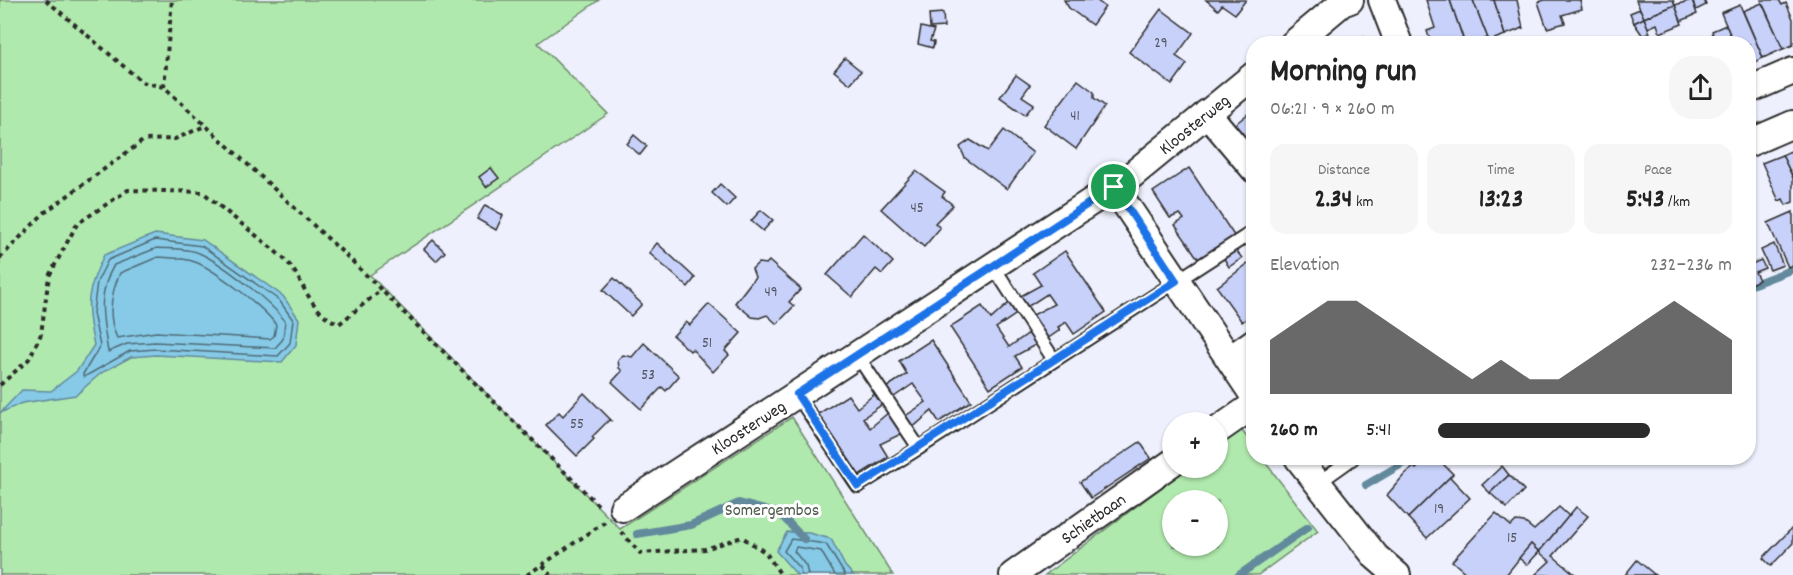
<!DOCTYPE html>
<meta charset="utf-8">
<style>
body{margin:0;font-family:Dekko,sans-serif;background:#f6f6f6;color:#222;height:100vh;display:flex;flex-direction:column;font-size:22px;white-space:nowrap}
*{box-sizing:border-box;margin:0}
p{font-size:20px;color:#767676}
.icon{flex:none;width:33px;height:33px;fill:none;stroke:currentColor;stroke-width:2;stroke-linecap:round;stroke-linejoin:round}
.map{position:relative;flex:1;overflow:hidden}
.sheet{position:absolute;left:1246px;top:36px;width:510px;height:429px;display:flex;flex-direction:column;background:#fff;border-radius:24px;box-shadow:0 2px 4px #0004}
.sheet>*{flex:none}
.buttons{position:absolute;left:1162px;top:412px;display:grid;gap:12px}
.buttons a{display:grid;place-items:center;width:66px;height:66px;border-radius:50%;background:#fff;box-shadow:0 2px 4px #0004;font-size:30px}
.pin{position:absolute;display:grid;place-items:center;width:51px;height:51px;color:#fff;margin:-26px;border:3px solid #fff;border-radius:50%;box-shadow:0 2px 6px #0007}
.round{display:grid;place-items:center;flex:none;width:63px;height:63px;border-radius:24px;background:#f6f6f6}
.headline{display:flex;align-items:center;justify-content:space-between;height:102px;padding:0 24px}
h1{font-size:33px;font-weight:700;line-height:45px}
.stats{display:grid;grid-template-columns:repeat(3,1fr);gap:9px;height:102px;padding:6px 24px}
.stats div{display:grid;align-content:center;border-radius:15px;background:#f6f6f6;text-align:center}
.stats b{font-size:26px;font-weight:700}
.stats small{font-size:16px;font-weight:400}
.stats p{font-size:16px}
.chart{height:168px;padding:12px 24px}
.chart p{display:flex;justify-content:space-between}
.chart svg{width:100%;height:108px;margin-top:6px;fill:#2b2b2b;opacity:.7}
ul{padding:0 24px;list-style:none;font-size:20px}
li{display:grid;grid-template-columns:96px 72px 1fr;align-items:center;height:45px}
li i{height:15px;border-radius:8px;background:#2b2b2b}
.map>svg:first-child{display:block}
</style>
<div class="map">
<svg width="1793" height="575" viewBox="0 0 1793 575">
<rect width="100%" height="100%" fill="#eef1fd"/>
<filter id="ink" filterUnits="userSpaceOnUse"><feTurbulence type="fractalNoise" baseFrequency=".0167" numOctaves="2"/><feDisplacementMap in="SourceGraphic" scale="12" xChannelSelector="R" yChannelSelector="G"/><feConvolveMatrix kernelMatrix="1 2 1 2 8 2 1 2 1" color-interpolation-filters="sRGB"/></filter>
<g filter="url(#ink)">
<g fill="#b0e9ad" stroke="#6e8a6c" stroke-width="1.5" fill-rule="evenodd">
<path d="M0 0H599L538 43 608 114 370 275 620 529 792 417 893 575H0Z"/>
<path d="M1240 428 1254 447V458H1262L1318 531 1258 575H1045L1187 468H1218V444ZM1173 501H1218V546H1173Z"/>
</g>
<g fill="#86cae7" stroke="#628a9c" stroke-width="1.5">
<path d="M155 234 203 240 283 296 299 319 296 345 282 362 156 355 131 357 101 373 76 395 22 403 0 413 22 390 51 391 77 371 94 345C85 305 86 292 104 255Z"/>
<path d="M787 532 809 533 831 539 845 566 853 575H797L776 551Z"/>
</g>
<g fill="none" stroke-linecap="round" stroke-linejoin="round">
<g stroke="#4f6b76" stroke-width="1.5">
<path d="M155 240 202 246 279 300 293 320 290 343 278 356 156 349 130 351 84 377 83 374 100 346 93 313 97 282 108 260Z"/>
<path d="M157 248C170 249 188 248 199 253 222 263 270 301 285 321L283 339 275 348 155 342 127 344 108 352C103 319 96 296 114 265Z"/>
<path d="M158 257C169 258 185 258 195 262 214 269 265 308 276 325L274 336 270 339 156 332 117 338C107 316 110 295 120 273Z"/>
<path d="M801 575 800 569 784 551 791 539 826 544 845 575"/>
<path d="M808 575 806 566 794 551 796 547 821 551 835 575"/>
</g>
<g stroke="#628a9c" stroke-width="8">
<path d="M1749 286 1793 269"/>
<path d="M1366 485 1412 458"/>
<path d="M637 534 691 525 739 503 780 514 804 539"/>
<path d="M1239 575 1308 527"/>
</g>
</g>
<g fill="#c8d1f9" stroke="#2b2b2b" stroke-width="1.5">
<path d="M1064 0H1096L1105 7 1092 25 1069 8Z"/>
<path d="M1206 0H1246L1235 14 1222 5 1218 10Z"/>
<path d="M1426 0H1450L1465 44H1431L1427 31 1435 28Z"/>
<path d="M1450 0H1473L1488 38 1465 44Z"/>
<path d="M1473 0H1494L1505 35 1489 41Z"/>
<path d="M1494 0H1517L1523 28 1505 35Z"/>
<path d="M1545 0H1580L1582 9 1562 15 1565 23 1547 28 1538 2Z"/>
<path d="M1636 0H1673L1675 5 1644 18Z"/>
<path d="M1692 0H1704L1706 5 1696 10Z"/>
<path d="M1692 0 1697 14 1681 21 1675 5Z"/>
<path d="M1761 0H1779L1782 5 1786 3 1793 19V45L1783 49Z"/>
<path d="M1762 3 1783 49 1763 58 1743 11Z"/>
<path d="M1675 5 1682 24 1660 33 1657 24 1648 28 1644 18Z"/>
<path d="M1740 5 1763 58 1749 65V44H1734L1721 13Z"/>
<path d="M1161 9 1193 33 1176 56 1187 64 1172 85 1129 52Z"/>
<path d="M1640 9 1644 18 1634 23 1630 13Z"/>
<path d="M943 13 944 27 930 28 929 14Z"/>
<path d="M1644 18 1650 33 1643 36 1634 23Z"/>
<path d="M1726 25 1734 44H1710L1707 37 1713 35 1712 31Z"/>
<path d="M921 27 934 30 930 41 934 42 933 48 918 44Z"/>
<path d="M1364 37 1367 44H1347Z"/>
<path d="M1598 37V44H1577Z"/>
<path d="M845 58 861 71 850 84 834 71Z"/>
<path d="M1016 75 1030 85 1022 96 1034 104 1025 115 1000 97Z"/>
<path d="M1078 80 1094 92V98L1105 106 1076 149 1044 125Z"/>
<path d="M1254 109V160L1229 129Z"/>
<path d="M1004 130 1033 153 1007 189 965 158 960 147 970 140 988 151Z"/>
<path d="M634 135 647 146 640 155 627 144Z"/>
<path d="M1793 150V178L1782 155Z"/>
<path d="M1782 155 1793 178V202L1786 205 1783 199 1779 201 1762 163Z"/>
<path d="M491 168 499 178 486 187 479 177Z"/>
<path d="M1189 168 1237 240 1201 263 1175 225 1184 219 1180 214 1170 218 1153 192Z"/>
<path d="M916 171 945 192 942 196 953 205 935 223 940 228 924 247 881 209Z"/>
<path d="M720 184 735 198 727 207 712 193Z"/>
<path d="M485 205 503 215 496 230 477 219Z"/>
<path d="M761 210 773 220 763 231 751 221Z"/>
<path d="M1793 212V265L1788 267 1768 223Z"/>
<path d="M863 234 893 262 882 274 876 269 852 297 827 275Z"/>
<path d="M433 240 445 252 436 261 424 249Z"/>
<path d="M657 243 695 278 688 287 649 253Z"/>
<path d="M1774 244 1783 265 1770 270 1761 250Z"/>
<path d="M1235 249 1242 258 1229 267 1223 257Z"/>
<path d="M1065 251 1106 312 1074 334 1066 322 1058 327 1060 330 1044 341 1029 317 1054 304 1047 294 1024 309 1017 298 1041 285 1033 273Z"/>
<path d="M1254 259V313L1242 322 1217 287Z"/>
<path d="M1761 260 1765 268 1755 272 1759 280 1750 284 1749 265Z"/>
<path d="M769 261 801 289 789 302 794 306 777 324 767 315 759 318 752 317 735 303 755 277 752 269 758 263 766 264Z"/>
<path d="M614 278 642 304 631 316 603 290Z"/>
<path d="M1010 302 1018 313 996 328 1009 347 1029 333 1037 344 1015 356 1022 367 990 388 950 327 982 306 991 319Z"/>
<path d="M709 304 741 333 725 351 729 355 713 372 692 349 690 351 673 336 686 322 690 325Z"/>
<path d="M931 340 971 401 939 422 932 411 911 429 904 417 926 402 913 384 891 399 884 389 907 374 899 361Z"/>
<path d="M644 343 679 376 666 391 662 387 641 409 612 382 622 371 619 368 618 360 623 355 632 357Z"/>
<path d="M877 392 884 403 863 418 870 428 889 412 903 433 880 444 888 457 856 477 815 416 848 395 857 408Z"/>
<path d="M584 393 612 421 609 420 592 437 594 439 577 456 546 425 559 412 563 416Z"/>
<path d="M1140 442 1151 458 1091 498 1080 482Z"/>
<path d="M1428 458H1437L1453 474 1408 518 1387 495 1405 474 1414 467 1416 469Z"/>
<path d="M1502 466 1509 475 1490 493 1482 485Z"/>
<path d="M1509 475 1524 490 1507 508 1490 493Z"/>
<path d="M1450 477 1470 498 1427 538 1408 518Z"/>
<path d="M1559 507 1569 516 1539 552 1531 544 1506 575H1468L1452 561 1496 513 1511 526 1516 521 1524 522 1534 530Z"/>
<path d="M1576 507 1588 516 1553 556 1576 575H1535L1550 561 1539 552Z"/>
<path d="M1793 527V543L1771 566 1763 558Z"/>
<path d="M1531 544 1539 552 1527 565 1519 558Z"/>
<path d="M1637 560 1655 575H1625Z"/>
</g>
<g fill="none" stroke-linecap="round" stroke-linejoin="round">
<defs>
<g id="lane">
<path d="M993 266 1054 360"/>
<path d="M797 395 858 486 919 448 857 355"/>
<path d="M919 448 1254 231"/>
<path d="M1318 483 1353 458"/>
</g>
<g id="street">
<path d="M1382 0 1399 44"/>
<path d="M1293 44 1342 3 1350 0"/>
<path d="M1749 90 1793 71"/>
<path d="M1207 113 1254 169"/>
<path d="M1749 143 1793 124"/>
<path d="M1114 187 1254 396"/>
<path d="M1230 359 1254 342"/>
<path d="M1218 430 1254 405"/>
<path d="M1298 458 1376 557 1397 575"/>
<path d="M623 508 1132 175 1254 75"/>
<path d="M1013 575 1173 462"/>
</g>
</defs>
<use href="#lane" stroke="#2b2b2b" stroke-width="16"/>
<use href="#street" stroke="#2b2b2b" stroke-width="30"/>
<g stroke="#2b2b2b" stroke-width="4" stroke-dasharray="4.5 4.5" stroke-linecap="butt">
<path d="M46 0 142 82 164 87 351 260 599 506"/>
<path d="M164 87 172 0"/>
<path d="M0 258 44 213 144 140 175 139 205 126"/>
<path d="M0 385 29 359 41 334 49 276 77 224 128 190 203 192C229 215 257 235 283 258 305 278 305 309 339 324L381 290"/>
<path d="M621 532 640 553 705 549 742 537 766 553 781 575"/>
<path d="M543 565 550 575"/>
<path d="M527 575 605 522"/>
</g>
<use href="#lane" stroke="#fff" stroke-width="12"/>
<use href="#street" stroke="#fff" stroke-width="26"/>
</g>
</g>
<g fill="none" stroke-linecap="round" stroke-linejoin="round" filter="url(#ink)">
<defs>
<path id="route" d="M1114 187 1176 281 858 486 797 394Z"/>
</defs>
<use href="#route" stroke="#fff" stroke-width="12"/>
<use href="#route" stroke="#1a73e8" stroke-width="8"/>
</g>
<g text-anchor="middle" stroke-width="6" stroke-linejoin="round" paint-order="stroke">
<g font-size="15" fill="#52545e">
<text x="1161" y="47">29</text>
<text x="1075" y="120">41</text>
<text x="917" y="212">45</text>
<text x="771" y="296">49</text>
<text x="707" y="347">51</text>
<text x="648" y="379">53</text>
<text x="577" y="428">55</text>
<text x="1439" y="513">19</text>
<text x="1512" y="542">15</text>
</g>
<g font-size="18" fill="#2b2b2b" stroke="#fff">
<text transform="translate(1194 124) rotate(-39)" y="6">Kloosterweg</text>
<text transform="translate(748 427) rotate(-33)" y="6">Kloosterweg</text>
<text transform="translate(1093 518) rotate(-35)" y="6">Schietbaan</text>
</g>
<g font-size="18" fill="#4c5a4c" stroke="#fff">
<text x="772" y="515">Somergembos</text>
</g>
</g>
</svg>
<div class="buttons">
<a>+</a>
<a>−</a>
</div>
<div class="pin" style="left:1114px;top:187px;background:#1e9e55"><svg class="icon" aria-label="arrive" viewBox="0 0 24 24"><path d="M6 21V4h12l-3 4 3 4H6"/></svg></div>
<section class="sheet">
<div class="headline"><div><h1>Morning run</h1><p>06:21 · 9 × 260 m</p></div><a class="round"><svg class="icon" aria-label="share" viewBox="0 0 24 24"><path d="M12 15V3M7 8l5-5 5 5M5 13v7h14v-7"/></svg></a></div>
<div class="stats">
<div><p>Distance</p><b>2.34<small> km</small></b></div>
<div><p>Time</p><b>13:23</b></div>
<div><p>Pace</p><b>5:43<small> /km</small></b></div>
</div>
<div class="chart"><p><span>Elevation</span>232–236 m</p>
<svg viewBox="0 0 160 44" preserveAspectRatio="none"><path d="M0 44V22L10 14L20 6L30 6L40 14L50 22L60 30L70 38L80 30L90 38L100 38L110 30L120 22L130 14L140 6L150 14L160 22V44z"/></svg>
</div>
<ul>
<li><b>260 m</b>5:41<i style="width:72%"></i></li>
</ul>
</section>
</div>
